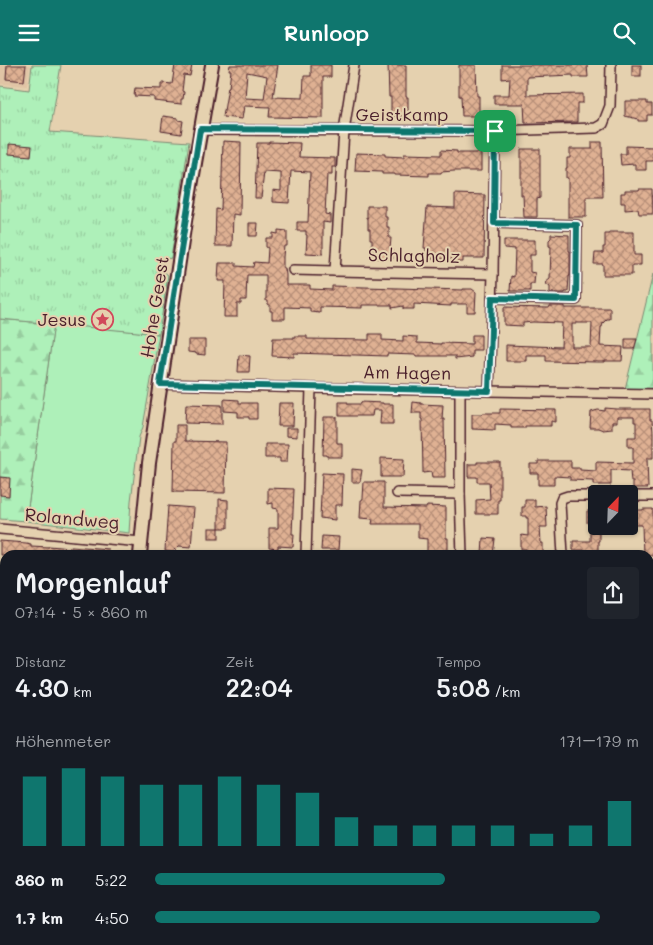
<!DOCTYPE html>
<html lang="de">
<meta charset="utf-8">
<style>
body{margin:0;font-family:Mali,sans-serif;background:#20242c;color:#f1f3f6;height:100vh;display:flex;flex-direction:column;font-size:19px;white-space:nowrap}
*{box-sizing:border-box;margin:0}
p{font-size:16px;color:#9ea1a6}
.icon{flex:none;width:28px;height:28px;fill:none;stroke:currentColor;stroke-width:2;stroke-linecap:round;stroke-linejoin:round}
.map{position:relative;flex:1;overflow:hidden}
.side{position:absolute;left:0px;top:485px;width:654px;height:395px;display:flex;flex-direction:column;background:#171b24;border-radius:15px 15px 0 0;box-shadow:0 1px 4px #0004}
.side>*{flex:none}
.needle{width:32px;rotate:23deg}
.tools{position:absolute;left:588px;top:420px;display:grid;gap:10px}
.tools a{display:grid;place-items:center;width:50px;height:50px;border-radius:5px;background:#171b24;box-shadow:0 1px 4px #0004;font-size:25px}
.pin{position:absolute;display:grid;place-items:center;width:42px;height:42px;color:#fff;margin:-21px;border-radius:10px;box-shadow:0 2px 8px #0006}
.round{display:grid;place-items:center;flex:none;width:52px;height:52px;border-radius:5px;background:#20242c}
.headline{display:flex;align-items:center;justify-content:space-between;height:85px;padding:0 15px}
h1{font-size:28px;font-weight:600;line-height:38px}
.stats{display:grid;grid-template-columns:repeat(3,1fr);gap:8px;height:85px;padding:5px 15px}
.stats div{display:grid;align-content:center}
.stats b{font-size:25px;font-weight:600}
.stats small{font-size:14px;font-weight:400}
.stats p{font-size:14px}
.chart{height:140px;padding:10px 15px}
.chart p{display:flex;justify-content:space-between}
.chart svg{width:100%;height:90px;margin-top:5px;stroke:#0f766e;stroke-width:6}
ul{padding:0 15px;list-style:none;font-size:16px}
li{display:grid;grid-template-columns:80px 60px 1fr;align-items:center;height:38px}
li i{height:12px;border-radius:6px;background:#0f766e}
header{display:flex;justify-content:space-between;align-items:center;height:65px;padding:0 15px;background:#0f766e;color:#fff;font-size:22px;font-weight:600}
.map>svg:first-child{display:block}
</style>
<header><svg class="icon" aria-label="menu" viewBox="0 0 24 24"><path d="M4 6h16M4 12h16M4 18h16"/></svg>Runloop<svg class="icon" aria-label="search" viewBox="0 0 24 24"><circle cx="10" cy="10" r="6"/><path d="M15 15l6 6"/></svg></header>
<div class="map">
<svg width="653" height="880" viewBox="0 0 653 880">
<defs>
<pattern id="forest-firs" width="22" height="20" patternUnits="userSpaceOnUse" patternTransform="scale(1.25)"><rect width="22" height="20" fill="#aef0b9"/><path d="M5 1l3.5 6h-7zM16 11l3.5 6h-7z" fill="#97cd9f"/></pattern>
<pattern id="cemetery-stones" width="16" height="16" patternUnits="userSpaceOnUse" patternTransform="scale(1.25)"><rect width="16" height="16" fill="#aef0b9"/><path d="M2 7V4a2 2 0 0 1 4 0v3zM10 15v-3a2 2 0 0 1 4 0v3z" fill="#97cd9f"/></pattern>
<pattern id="park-tufts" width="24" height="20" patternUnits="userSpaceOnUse" patternTransform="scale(1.25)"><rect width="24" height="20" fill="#aef0b9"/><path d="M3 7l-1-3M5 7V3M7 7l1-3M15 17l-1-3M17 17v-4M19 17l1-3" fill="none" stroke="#97cd9f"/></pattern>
<pattern id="building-cross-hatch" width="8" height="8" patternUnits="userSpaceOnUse" patternTransform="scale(1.25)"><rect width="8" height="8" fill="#dfb193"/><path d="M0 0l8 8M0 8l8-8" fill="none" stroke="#b78f78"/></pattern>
</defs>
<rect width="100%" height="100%" fill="#e5d1af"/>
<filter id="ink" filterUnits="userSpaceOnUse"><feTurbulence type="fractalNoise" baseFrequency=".02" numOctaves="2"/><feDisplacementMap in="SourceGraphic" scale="10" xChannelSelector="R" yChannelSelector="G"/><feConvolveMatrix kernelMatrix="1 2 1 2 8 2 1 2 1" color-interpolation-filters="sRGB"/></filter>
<g filter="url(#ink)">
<path fill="#e0c4a5" d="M0 0H30L27 21 0 19Z"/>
<g fill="#aef0b9" stroke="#7c8872">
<path d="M54 258 159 269 143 362 139 372 131 436 129 468 26 456Z"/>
<rect x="649" y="534" width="4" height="110"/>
</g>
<g fill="url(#forest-firs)" stroke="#7c8872">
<path d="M653 209V323L625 324Z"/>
<path d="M0 254 54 259 26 456 0 454Z"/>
<rect x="649" y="644" width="4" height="47"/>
</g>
<path fill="url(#cemetery-stones)" stroke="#7c8872" d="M0 803H5V875H94V880H0Z"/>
<path fill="url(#park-tufts)" stroke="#7c8872" d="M32 0H61L50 67 189 77 171 193 163 195V206L168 210 159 269 0 254V21L29 25Z"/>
<g fill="url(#building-cross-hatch)" stroke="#4a1f2b" fill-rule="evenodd">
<path d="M7 0H26L24 16 6 14Z"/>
<path d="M175 0H192L190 11 184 10 182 26 184 27 183 34H181V39L154 36V32L134 31 135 23 161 24V20H163V18L172 19Z"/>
<path d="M230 0H278L273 32 303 33 304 11H311V0H331V12H323V53L269 52 270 42 244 41 242 54 223 52 228 22H229L231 5H229ZM247 7 267 11 264 34 245 33Z"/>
<path d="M388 0H406V32H408V51L391 52V32H389Z"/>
<path d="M459 0H476L477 31H479V51H462L461 31H459Z"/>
<path d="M502 0H587L588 12H573V10L527 12V30L583 29V38H577V57L525 58 524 39H494V30H509L510 13 502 14Z"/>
<rect x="632" y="0" width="9" height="11"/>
<path d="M625 36H647V39H652V50H647V56H638V54L625 51Z"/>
<path d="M163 51 178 53V55L183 56 181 69 161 66Z"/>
<path d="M223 76 241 77 240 150 233 149 232 181H215L216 144 221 145Z"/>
<path d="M269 77 300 78 299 92 335 93V102H332V110H327L325 149 330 150V158L323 157V189L306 188 307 170H306V166H297V157H308L310 107 291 106 289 138 273 137V125L281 126V108L264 107 261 133H255L257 78H269Z"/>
<path d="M592 77H602L603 132H586V152H568V113H566V103H567V93H570V84H592Z"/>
<path d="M9 79 32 81 31 91 9 89Z"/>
<path d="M626 81 653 82V96H646V105H635V99L621 100 620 89H626Z"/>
<path d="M521 84H540V133L537 134V152H524L523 130H521Z"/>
<path d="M441 85 457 86V88H481V106H454L441 107V108H429V111L395 110V109H382V107L355 106 356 88 385 89V91L404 92V89L441 90Z"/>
<path d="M639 124H652L653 149H639L638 144 625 145V138H621V128H625V125H639Z"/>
<path d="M455 129 485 130 484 193H463V197H454V194H426V183H424L427 142 455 143Z"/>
<path d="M367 141H385V152H387V162H389V173H391L390 184 393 185V194L374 193V185H372V174H370V164H368V153H367Z"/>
<path d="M249 158H258L257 171H249Z"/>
<path d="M278 165 287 166V181H284L283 192V203H285L286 210V220H310V224L332 225V221L463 225V224H472L476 227 475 247H467V239H451V241L414 239V244H403V241L392 243V240H362V243L320 242V248L310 247V243L285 242V254H272V246H270V240H268V236H266V210H247L246 235H241V239H237V252H224L225 216H218L219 198H236V201L253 202 254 197 267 198 268 183 266 182V173H273V168L278 169Z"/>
<path d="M609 167H634V190H641V200H632V210H603V199H594L595 188H603V182H605V169H609Z"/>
<path d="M551 169 569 170V186H570V211H569L568 227H565V228H550V222L545 218 550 214 551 182 549 181V175L551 173Z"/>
<path d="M504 175H535V190H530V207L535 208 534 219H530V226H510L511 211 514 212 515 184 504 183Z"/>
<path d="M550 241H565V243H610V254H607L603 258 602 262H601L600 281 623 282 622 296H605V297H598L546 296V290H526V296H506V280L561 282 562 258 533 257 523 258V261L504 260V242L549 243ZM576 258H592L591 282H572V259H576Z"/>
<path d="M369 269H382V275L403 276V271L417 272V278L441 279V278L472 279V270H481V285H472V292L455 294V291H416V290L387 289V291L294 288V292L272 291 273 273H294V271H307V274L369 275Z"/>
<path d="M625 274H637L634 284H625Z"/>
<path d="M188 275H205V290L196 289V288L188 287Z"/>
<path d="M239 290 250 291 249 307H238Z"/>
<path d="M224 334 239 335V338H257V354H249V352H238V347L224 346Z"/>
<path d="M339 337H348V339H361V337L383 338V339H393V359H380L381 345H373L372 351H339Z"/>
<path d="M413 337 421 338V339L443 340 442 354H444L445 413H432L431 407 423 408 422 354H421V348H412Z"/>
<path d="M279 338H294L293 361H278Z"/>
<path d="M186 339 222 340V359L185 358Z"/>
<path d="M605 343 617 344H650V355H652L653 367V393H647L648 423H633V417H631L630 406 611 405V420H593V416L570 415V412L554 411V420H538V408H530V399H538V396H571V403H580V405L596 406V397L633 398V382H628V372H636V357H634V352H617V357H612V364L603 365 598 363H590L591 347 598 345 605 346Z"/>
<path d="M500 344 556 345V357L551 356V361H525V363H511V360L495 359V365L472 364V349H483V348H500Z"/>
<path d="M324 352H337V378H342V392H327V390H323Z"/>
<path d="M176 360H185V376L226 377 225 428 173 427 174 376H176Z"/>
<path d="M286 363H297V372L286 371Z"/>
<path d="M265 379H288L287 397H280V393H265Z"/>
<path d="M381 393 404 394 403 412H381Z"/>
<path d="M477 397H500V435H498V449H476V435L490 434 489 417H477V412H468V399H477Z"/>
<path d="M352 404 362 405 360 417H352Z"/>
<path d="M322 408 343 409 342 440H335V455L320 453Z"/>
<path d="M0 412 10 413 9 431 0 430Z"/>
<path d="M364 417H384V442L426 443 427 441 446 442V473H448V486L437 487V490H427V474L418 473V459H372L373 454 360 453 361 435H362L363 433Z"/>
<path d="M268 423 294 424 292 469H294L293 482 278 481V484L269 483V463H278V444L273 443V438L268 439Z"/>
<path d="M219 434 228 435V463H219Z"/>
<path d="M525 435H535V442L546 441 547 462H540L541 478H543V490H526V484H521V470L528 471V453H526V451H522V442H525Z"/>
<path d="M168 441 194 443 191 482 179 481 173 487 165 486Z"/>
<path d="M643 444H653V490H643L642 460H629V445H643Z"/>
<path d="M587 446H596V457L587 458Z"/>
<path d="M590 461H599V476H598V485H597V490H585V485H573V476H590Z"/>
<rect x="209" y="463" width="10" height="10"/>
<path d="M322 471 339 472 338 485H321Z"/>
<path d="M483 473 495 474 493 490H482Z"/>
<path d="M0 476 26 478 31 479V481L49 482V481L71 483V481L108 484V490H0Z"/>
</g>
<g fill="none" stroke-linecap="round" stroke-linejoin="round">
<defs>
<g id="street">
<path d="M354 0 344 66 335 206 493 209"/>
<path d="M200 65 495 66 596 63 603 59 610 41 611 0"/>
<path d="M293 205 335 206"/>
<path d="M492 233 576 235 577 160 494 158"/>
<path d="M160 319 311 323 653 329"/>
<path d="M460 326V429L462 490"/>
<path d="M489 326 493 209 495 66"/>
<path d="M397 428 460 429"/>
<path d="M629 431H653"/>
<path d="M0 464 141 477"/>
<path d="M306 490 311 323"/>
<path d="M563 490 560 438 562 433 568 431H596"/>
<path d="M0 618 5 619"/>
<path d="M0 798 5 799"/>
<path d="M324 875V880"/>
<path d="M470 875V880"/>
</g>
<g id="secondary">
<path d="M140 490 149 398 185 156 212 0"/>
<path d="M649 746 653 747"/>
<path d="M161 875 162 880"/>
</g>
</defs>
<use href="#street" stroke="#4a1f2b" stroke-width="12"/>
<use href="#secondary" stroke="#4a1f2b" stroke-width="16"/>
<use href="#street" stroke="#e5d1af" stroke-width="9"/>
<use href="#secondary" stroke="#e5d1af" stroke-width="12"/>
</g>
</g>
<g fill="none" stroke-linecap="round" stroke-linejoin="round" filter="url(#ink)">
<defs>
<path id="route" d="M200 64 495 66 494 158 577 160 576 235 492 233 489 326 160 319Z"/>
</defs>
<use href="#route" stroke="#fff" stroke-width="10"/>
<use href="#route" stroke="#0f766e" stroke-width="6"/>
</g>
<defs>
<symbol id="sight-ring" viewBox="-11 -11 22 22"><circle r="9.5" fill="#e5d1af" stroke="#d1495b" stroke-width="1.5"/><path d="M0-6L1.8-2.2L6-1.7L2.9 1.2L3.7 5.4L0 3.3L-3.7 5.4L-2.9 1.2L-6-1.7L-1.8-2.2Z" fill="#d1495b"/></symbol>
</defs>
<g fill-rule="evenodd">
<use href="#sight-ring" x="90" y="242" width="25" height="25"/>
</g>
<g text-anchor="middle" stroke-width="4" stroke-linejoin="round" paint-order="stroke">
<g font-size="18" fill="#4a1f2b" stroke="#e5d1af">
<text x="402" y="56">Geistkamp</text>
<text transform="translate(414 191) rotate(1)" y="6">Schlagholz</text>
<text transform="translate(155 242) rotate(-81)" y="6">Hohe Geest</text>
<text transform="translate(407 308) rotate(1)" y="6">Am Hagen</text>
<text transform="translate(72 454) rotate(5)" y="6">Rolandweg</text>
</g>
<g font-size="18" fill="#4a1f2b" stroke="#e5d1af" text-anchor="end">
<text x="86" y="261">Jesus</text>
</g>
</g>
</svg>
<div class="tools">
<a><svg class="needle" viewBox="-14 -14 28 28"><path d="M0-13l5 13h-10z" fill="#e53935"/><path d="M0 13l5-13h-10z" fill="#9ea1a6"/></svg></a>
</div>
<div class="pin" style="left:495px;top:66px;background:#1e9e55"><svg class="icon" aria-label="arrive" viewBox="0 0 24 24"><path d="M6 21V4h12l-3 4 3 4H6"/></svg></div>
<section class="side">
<div class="headline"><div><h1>Morgenlauf</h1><p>07:14 · 5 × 860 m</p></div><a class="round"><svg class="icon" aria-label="share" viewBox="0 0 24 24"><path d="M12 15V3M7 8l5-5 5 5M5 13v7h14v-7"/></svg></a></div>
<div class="stats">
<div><p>Distanz</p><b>4.30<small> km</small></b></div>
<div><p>Zeit</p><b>22:04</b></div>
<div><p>Tempo</p><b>5:08<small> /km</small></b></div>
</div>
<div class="chart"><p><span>Höhenmeter</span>171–179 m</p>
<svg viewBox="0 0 160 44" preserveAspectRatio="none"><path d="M5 44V10M15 44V6M25 44V10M35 44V14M45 44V14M55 44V10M65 44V14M75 44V18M85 44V30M95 44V34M105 44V34M115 44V34M125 44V34M135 44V38M145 44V34M155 44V22"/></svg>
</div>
<ul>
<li><b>860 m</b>5:22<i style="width:60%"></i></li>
<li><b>1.7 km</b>4:50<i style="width:92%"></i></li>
</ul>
</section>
</div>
